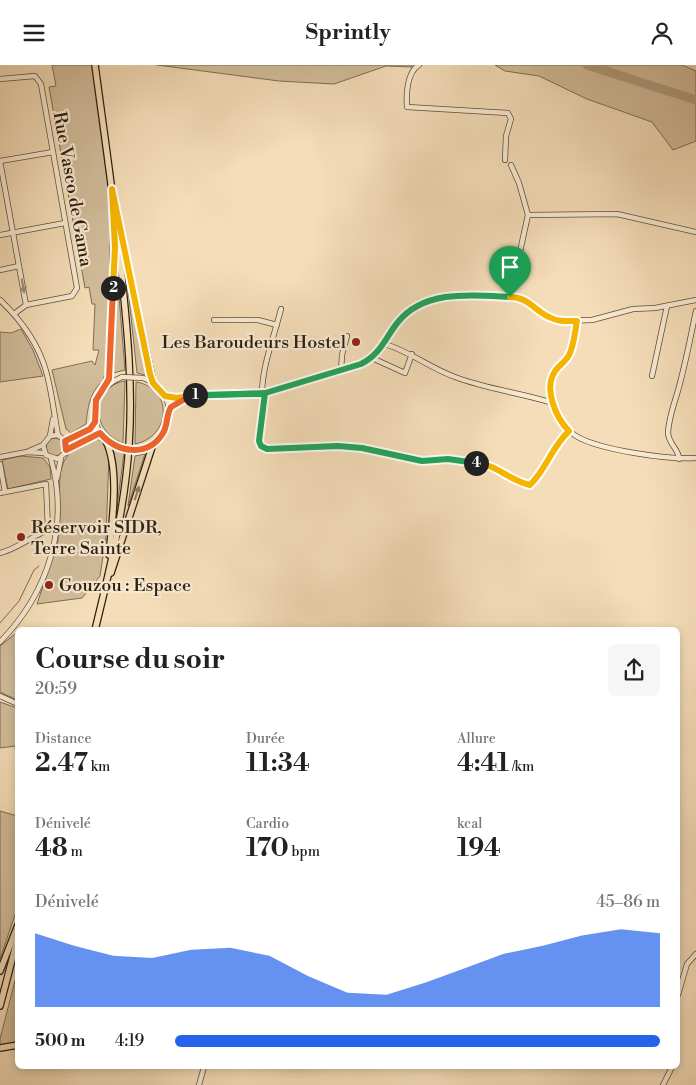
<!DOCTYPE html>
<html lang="fr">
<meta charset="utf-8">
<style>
body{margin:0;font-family:"Libre Bodoni",serif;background:#f6f6f6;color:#222;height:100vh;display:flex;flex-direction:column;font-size:19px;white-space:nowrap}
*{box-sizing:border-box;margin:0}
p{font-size:16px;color:#767676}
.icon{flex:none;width:28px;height:28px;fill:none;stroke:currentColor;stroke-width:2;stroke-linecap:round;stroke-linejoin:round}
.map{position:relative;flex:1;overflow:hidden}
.drawer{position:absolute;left:15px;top:562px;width:665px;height:442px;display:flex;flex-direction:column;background:#fff;border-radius:8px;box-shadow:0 2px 8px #0003}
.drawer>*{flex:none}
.pin{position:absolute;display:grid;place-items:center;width:42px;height:42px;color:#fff;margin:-51px -21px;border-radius:50% 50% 50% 0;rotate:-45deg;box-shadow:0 0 5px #0007}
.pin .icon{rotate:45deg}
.km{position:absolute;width:25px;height:25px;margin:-12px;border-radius:50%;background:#222;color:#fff;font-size:14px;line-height:25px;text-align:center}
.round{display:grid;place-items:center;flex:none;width:52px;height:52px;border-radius:8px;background:#f6f6f6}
.headline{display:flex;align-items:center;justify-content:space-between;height:85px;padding:0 20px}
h1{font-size:28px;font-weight:700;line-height:38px}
.metrics{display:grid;grid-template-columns:repeat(3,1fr);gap:8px;height:85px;padding:5px 20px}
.metrics div{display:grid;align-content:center}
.metrics b{font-size:25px;font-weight:700}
.metrics small{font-size:14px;font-weight:400}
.metrics p{font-size:14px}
.chart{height:140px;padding:10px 20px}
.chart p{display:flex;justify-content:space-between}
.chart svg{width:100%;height:90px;margin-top:5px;fill:#2563eb;opacity:.7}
ul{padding:0 20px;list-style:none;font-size:16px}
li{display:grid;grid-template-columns:80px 60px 1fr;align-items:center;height:38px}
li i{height:12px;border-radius:6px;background:#2563eb}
header{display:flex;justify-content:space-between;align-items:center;height:65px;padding:0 20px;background:#fff;font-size:22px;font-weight:700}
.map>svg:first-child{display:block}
</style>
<header><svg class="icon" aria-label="menu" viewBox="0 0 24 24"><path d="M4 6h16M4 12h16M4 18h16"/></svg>Sprintly<svg class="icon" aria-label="person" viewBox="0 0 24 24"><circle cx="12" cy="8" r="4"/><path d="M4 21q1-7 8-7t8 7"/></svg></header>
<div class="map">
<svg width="696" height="1020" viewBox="0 0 696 1020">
<rect width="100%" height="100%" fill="#f4ddb8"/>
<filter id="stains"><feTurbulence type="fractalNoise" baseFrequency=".004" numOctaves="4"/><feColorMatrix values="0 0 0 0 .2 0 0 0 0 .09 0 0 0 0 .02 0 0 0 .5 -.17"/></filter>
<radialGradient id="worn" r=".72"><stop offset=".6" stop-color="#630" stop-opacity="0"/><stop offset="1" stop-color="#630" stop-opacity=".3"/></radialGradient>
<g fill="#d2bd9b" stroke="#7e6e55">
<path d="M52 0H95L109 122 111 182 106 313C90 326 88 340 86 359L71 368 66 364 52 305 92 296 95 300 99 285H93L95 239H92L89 222 85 223 49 22 56 21Z"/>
<path d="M157 0H412V2L386 1 334 19 279 16Z"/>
<path d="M495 0H682L696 6V76L673 85 652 57 587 34 539 11 505 6Z"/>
<path d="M115 206H117L125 305 113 308Z"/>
<path d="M128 224 144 280 149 311 137 308Z"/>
<path d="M21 264 33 285 43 311 0 317V267L11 268Z"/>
<path d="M125 316 123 378C91 367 89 322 125 316Z"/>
<path d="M136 317C174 323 171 372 135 379Z"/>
<circle cx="55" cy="382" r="9"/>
<path d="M93 373 102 376 109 391 106 472 100 511 82 533 37 539 58 476 60 408 64 396 71 386Z"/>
<path d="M113 384 124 388 115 458 116 399Z"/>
<path d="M145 389 128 441 135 391Z"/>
<path d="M21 391 43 393 50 402 51 414 8 424 2 395Z"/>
<path d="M15 569 18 570 17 635 0 627V581Z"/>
<path d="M0 637 17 643V696L15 681 0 683Z"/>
<path d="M0 746 17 751V844L0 894Z"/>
<path d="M17 908V979L0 982V974Z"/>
</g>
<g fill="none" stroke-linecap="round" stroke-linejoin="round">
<g stroke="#7b6a52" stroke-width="1">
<path d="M124 482H128"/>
<path d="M66 488 104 486"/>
<path d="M0 558 19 536 34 505 39 501"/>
</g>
<path stroke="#b09c7f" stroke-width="9" d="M587 0 696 35"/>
<defs>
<g id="minor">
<path d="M419 0C407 7 406 29 407 42L508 48 511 54 506 71 505 95"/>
<path d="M0 14 35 11 41 19 77 223 72 231 26 240 14 249"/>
<path d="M0 96 26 240"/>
<path d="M0 96 53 87"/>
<path d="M528 150 617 149 696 167"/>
<path d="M0 170 65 158"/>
<path d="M0 205 19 201"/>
<path d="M510 232 528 150 519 118 511 100"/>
<path d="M0 235C20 254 38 278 46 306 52 327 54 349 58 370"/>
<path d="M214 255H258L277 260"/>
<path d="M577 256C575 266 574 280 570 289 564 301 552 304 551 317 549 336 559 361 576 371 599 385 669 395 696 393"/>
<path d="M385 279C411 287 430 303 455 312 487 324 521 328 553 338"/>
<path d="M372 293 405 308 412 289"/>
<path d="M341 306 342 290 347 271"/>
<path d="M652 311 667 241"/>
<path d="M265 328 259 376 261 381 267 384 338 381 362 383 422 396 448 394 481 398 498 405 518 418 530 420 539 411 558 376 569 366"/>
<path d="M262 329C262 301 274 272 281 244"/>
<path d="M165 331 177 333 207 329H262L361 299C381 289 385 273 398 257 427 222 478 231 518 232L525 235 550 253 559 256 592 255 633 244 655 243 696 235"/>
<path d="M169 345 184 333"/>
<path d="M50 371 53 354"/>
<path d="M65 376 90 364 95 357"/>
<path d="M119 383C84 369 89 325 122 312"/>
<path d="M141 384C175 370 180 326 143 313"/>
<path d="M66 385 65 376 58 370 50 371 43 380 46 390 58 394 75 380 100 368"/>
<path d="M29 386 43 380"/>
<path d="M0 392 27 387 44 388"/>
<path d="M679 394C679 384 668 379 668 367 669 353 673 342 677 329 685 302 690 274 696 246"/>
<path d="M0 399 5 427"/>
<path d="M57 413 61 393"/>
<path d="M0 428 46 419 48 464"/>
<path d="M0 488C19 484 42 463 57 464"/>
<path d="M0 577C48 528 70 461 51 394"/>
<path d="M0 631 18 639"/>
<path d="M678 930 687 899 696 889"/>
<path d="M199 1020 204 1002"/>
<path d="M663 1020 672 1002"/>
</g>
<g id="major">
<path d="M121 170 153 318"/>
<path d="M104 323 110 306 114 173"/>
<path d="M106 376C120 405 112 458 109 490"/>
<path d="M111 508 153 379"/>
<path d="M95 565C110 504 125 442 129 380 133 320 127 262 121 202 114 135 104 67 95 0"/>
<path d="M0 906 18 860"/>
<path d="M0 941 18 872"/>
<path d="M0 983 18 980"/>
</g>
</defs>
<use href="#minor" stroke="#5d4e39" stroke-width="6"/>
<use href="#major" stroke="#2b1f0f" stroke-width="8"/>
<use href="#minor" stroke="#f8e9d1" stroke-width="4.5"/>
<use href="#major" stroke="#f4ddb8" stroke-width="5.5"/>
<defs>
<g id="minor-bridge">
<path d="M122 312 143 313"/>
<path d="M119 383 141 384"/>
</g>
</defs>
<use href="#minor-bridge" stroke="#5d4e39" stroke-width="6" stroke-linecap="butt"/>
<use href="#minor-bridge" stroke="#f8e9d1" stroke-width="4.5"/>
</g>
<defs><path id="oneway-solid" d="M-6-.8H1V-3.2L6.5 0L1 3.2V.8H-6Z" transform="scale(1.25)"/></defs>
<use fill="#9c8e7a" href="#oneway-solid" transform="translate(23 221) rotate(80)"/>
<use fill="#907e64" href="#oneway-solid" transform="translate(137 428) rotate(-72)"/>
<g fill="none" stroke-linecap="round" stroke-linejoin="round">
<defs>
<path id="split-1" d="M195 330 262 329 361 299C381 289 385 273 398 257 425 224 473 230 510 232"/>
<path id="split-2" d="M113 223 115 182 112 124 150 309 153 318 165 331 177 333 195 330"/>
<path id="split-3" d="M113 223 109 314 96 335 95 357 90 364 65 376 66 385 100 368C117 388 148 393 163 368 168 360 166 350 171 342L190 331"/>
<path id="split-4" d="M190 331 265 328 259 376 261 381 267 384 338 381 362 383 422 396 448 394 476 398"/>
<path id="split-5" d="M476 398C496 399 510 416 530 420 547 403 551 383 569 366 556 353 544 325 554 308 557 301 565 298 569 290 574 281 575 266 577 256 567 256 558 257 549 252 534 245 528 232 510 232"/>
</defs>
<use href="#split-1" stroke="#fff" stroke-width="10"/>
<use href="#split-2" stroke="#fff" stroke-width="10"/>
<use href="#split-3" stroke="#fff" stroke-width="10"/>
<use href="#split-4" stroke="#fff" stroke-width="10"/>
<use href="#split-5" stroke="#fff" stroke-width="10"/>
<use href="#split-1" stroke="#22a559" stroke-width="6"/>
<use href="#split-2" stroke="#f5b400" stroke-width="6"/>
<use href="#split-3" stroke="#f0652b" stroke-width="6"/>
<use href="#split-4" stroke="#22a559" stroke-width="6"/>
<use href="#split-5" stroke="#f5b400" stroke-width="6"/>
</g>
<g fill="#8f2418" stroke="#f8e9d1" stroke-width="2">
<circle cx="356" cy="277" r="5"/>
<circle cx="21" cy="472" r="5"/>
<circle cx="49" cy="520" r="5"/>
</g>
<g text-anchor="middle" stroke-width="4.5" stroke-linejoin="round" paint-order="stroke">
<g font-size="18" fill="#2b1f0f" stroke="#f8e9d1">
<text transform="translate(73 124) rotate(80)" y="6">Rue Vasco de Gama</text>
</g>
<g font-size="18" fill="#2b1f0f" stroke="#f8e9d1" text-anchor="start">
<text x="346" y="283" text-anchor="end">Les Baroudeurs Hostel</text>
<text x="31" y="468">Réservoir SIDR,<tspan x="31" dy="21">Terre Sainte</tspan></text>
<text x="59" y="526">Gouzou : Espace</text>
</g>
</g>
<rect width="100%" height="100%" filter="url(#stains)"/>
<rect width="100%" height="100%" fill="url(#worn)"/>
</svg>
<div class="pin" style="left:510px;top:232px;background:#1e9e55"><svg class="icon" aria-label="arrive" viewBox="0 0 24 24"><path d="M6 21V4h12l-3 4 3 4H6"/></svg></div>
<b class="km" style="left:195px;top:330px">1</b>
<b class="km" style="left:113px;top:223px">2</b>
<b class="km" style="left:476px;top:398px">4</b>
<section class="drawer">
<div class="headline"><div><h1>Course du soir</h1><p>20:59</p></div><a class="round"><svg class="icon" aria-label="share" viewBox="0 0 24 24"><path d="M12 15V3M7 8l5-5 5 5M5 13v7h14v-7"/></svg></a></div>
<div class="metrics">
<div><p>Distance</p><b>2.47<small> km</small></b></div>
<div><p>Durée</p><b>11:34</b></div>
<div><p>Allure</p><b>4:41<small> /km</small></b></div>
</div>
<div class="metrics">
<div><p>Dénivelé</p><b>48<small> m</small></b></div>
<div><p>Cardio</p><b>170<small> bpm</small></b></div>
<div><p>kcal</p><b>194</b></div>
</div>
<div class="chart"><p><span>Dénivelé</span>45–86 m</p>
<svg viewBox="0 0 160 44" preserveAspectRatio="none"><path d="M0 44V8L10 14L20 19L30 20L40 16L50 15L60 19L70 29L80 37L90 38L100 32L110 25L120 18L130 14L140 9L150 6L160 8V44z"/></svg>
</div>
<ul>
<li><b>500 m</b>4:19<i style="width:100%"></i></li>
</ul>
</section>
</div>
